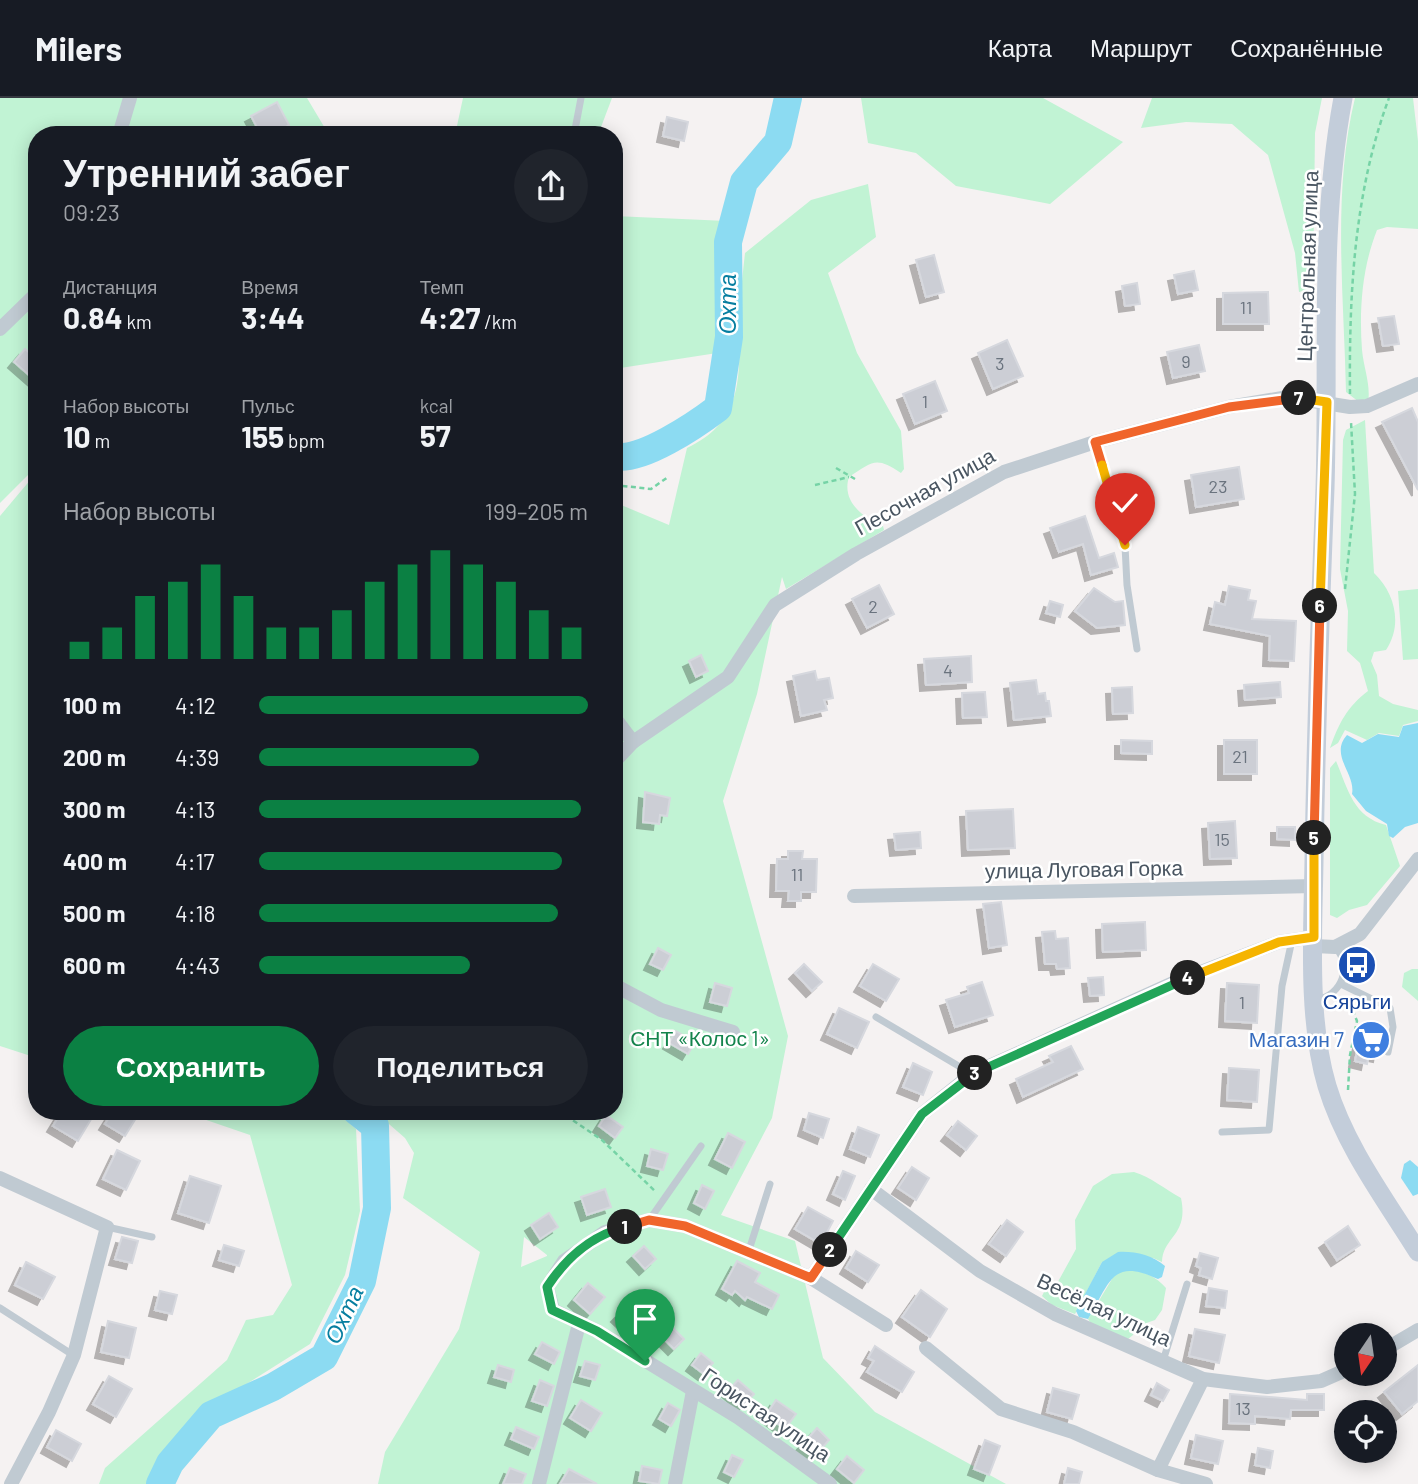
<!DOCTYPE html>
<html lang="ru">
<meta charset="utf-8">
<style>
body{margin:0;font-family:Barlow,sans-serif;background:#20242c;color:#f1f3f6;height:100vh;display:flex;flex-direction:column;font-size:26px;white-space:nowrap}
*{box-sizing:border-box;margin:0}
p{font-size:23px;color:#9ea1a6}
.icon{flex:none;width:38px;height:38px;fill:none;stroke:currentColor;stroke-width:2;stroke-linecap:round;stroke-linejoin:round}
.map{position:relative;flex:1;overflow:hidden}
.drawer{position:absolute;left:28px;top:28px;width:595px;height:994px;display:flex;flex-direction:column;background:#171b24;border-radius:28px;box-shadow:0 4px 18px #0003}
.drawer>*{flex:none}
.needle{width:46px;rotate:193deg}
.buttons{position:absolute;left:1334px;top:1225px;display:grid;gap:14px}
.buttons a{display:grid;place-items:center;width:63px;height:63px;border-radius:50%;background:#171b24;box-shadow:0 4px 18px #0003;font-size:35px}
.pin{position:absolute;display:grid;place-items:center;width:60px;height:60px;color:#fff;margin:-72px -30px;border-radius:50% 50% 50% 0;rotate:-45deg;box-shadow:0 0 7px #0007}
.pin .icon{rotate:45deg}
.km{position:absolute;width:35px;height:35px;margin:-18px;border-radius:50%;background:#222;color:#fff;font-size:19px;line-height:35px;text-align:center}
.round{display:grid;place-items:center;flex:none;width:74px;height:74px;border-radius:37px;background:#20242c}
.summary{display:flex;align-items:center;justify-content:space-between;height:119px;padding:0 35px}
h1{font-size:38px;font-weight:700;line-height:52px}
.metrics{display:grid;grid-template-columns:repeat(3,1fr);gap:10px;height:119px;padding:7px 35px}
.metrics div{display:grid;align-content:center}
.metrics b{font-size:30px;font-weight:700}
.metrics small{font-size:19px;font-weight:400}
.metrics p{font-size:19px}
.chart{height:196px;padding:14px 35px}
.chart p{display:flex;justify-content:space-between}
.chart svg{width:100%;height:126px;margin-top:7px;stroke:#0b8043;stroke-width:6}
.button{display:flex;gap:14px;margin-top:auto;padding:14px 35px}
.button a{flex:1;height:80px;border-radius:42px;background:#0b8043;color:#fff;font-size:28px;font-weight:700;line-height:80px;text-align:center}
.button a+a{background:#20242c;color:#f1f3f6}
ul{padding:0 35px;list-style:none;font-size:23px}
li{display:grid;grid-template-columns:112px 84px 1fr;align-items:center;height:52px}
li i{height:18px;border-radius:9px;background:#0b8043}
header{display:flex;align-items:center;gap:42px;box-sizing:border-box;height:98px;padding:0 35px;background:#171b24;border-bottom:2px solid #363941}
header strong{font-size:33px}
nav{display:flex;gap:38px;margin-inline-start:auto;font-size:24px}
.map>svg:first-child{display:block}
</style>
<header>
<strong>Milers</strong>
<nav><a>Карта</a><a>Маршрут</a><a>Сохранённые</a></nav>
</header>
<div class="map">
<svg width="1418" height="1386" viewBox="0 0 1418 1386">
<defs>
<filter id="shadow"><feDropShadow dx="-6" dy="6" stdDeviation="0" flood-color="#0004"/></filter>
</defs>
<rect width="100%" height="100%" fill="#f5f2f2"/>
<g fill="#c1f3d4" fill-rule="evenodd">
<path d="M0 0H307L329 37H37V368L0 405Z"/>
<path d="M463 0H612L598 37H455Z"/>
<path d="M861 0H1043L1123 44 1050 106 956 88 916 55 868 45Z"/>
<path d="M1152 0H1322L1315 35 1313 191 1299 194 1295 155 1268 57 1232 26 1186 24 1141 30Z"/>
<path d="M1355 0H1413L1418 43V131L1387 129 1377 132C1362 170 1359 211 1362 252 1364 272 1371 286 1368 306L1359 304 1346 294C1344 197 1332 95 1355 0Z"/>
<path d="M868 86 876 139 828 175 857 255 901 333 904 371 901 375C876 358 873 363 849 379 841 404 864 420 883 428L884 432 786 491 782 479 757 596 723 703 788 938 772 1020 721 1117 795 1143 823 1260 875 1314 1006 1386H378L385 1354 459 1231 480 1154 403 1100 414 1055 405 1040 374 1013H614V404L669 427 687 350C751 320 737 267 740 209 741 191 743 173 745 155L811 102ZM524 1139 547 1157V1158L521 1169Z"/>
<path d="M614 118 727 123 717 255 614 271Z"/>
<path d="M1365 322 1374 475C1395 495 1403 527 1386 552L1374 554 1371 563 1377 577 1379 598 1393 606 1418 612V623L1403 627 1399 638 1379 635 1367 642 1345 632 1338 645 1330 650C1339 625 1347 609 1368 593L1360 565 1347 553 1348 513 1340 471 1343 342 1346 332Z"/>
<path d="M37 374V960L0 948V418Z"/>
<path d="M1418 491V561L1403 562 1398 493Z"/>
<path d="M1336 663C1348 691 1353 719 1386 727L1400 768 1367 807 1349 812 1337 820 1330 817V670Z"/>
<path d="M1412 871H1418V903L1402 889 1404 875Z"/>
<path d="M180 1013H335L356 1031 360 1113 345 1177 310 1246 205 1312 167 1354 151 1386H99L105 1370 227 1262 246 1222 273 1217 292 1187 250 1037Z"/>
<path d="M1134 1074C1151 1079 1166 1092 1181 1100 1189 1138 1163 1138 1162 1164L1153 1160 1102 1164 1075 1216 1052 1207 1042 1198 1045 1192 1054 1191 1076 1151 1075 1122 1093 1088 1112 1076Z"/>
<path d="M1123 1171C1141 1173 1154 1176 1166 1190L1162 1212 1155 1222 1135 1229 1133 1237 1128 1241 1091 1226 1088 1221 1115 1176Z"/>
</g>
<g fill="#8cdbf2">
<path d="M1418 625V725L1405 729 1393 740 1389 738 1387 726 1366 713 1352 696C1356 676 1329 657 1347 637L1362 645 1378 636 1399 639 1403 628Z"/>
<path d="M1410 1062 1418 1069V1096L1413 1098 1401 1080 1404 1066Z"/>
<path d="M1118 1154C1134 1153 1152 1157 1165 1168L1162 1179 1158 1181C1111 1159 1110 1185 1088 1221L1079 1219 1076 1213 1102 1164Z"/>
</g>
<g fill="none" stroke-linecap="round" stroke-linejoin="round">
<g stroke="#8cdbf2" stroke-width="28">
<path d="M614 358C640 365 697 326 718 310L729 239 728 144 744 84 778 44 788 0"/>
<path d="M160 1386 170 1365 211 1317 273 1289 324 1259 362 1183 377 1110 375 1028 356 1013"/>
</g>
</g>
<g fill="#ccced5" stroke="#d6d8de" stroke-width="2" filter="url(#shadow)">
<path d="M277 4 289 27 271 37H261L251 18Z"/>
<path d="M667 19 688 24 684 43 663 38Z"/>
<path d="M934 157 944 194 926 199 916 162Z"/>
<path d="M1194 173 1198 192 1178 196 1174 177Z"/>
<path d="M1137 185 1140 206 1125 208 1122 188Z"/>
<path d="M1268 194 1269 226H1223V195Z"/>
<path d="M1394 218 1399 246 1383 248 1378 220Z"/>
<path d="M1007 242 1023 278 993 291 978 255Z"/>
<path d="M1199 247 1205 273 1173 280 1167 254Z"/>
<path d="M25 251 37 261V284L14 264Z"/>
<path d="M935 283 947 313 915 326 903 296Z"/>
<path d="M1412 310 1418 324V392L1382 324Z"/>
<path d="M1239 369 1244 401 1196 409 1191 377Z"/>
<path d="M1085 418 1099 460 1114 455 1118 469 1091 477 1083 446 1059 454 1050 430Z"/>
<path d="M879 487 894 516 867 530 852 501Z"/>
<path d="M1229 488 1250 492 1248 502 1256 503 1252 521 1296 523 1294 563 1269 562 1270 538 1210 526 1215 504 1225 507Z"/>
<path d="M1094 490 1115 504 1123 503 1125 527 1097 530 1075 513Z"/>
<path d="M1050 503 1063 507 1060 519 1046 515Z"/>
<path d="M701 557 708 573 696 579 689 563Z"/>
<path d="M971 558 972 584 926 587 924 561Z"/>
<path d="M815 573 817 582 829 580 833 600 824 602 827 612 801 618 793 578Z"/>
<path d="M1036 582 1038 596 1045 595 1046 603H1049L1051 618 1014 622 1010 585Z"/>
<path d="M1280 584 1281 599 1245 602 1244 587Z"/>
<path d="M1132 589 1133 615 1113 616 1112 590Z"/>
<path d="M985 594 987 619 963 620 962 595Z"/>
<path d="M1121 642 1152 643V656L1121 655Z"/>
<rect x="1224" y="642" width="33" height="34"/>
<path d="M645 694 670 700 667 718 660 717 659 726 643 724Z"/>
<path d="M1013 711 1015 750 968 752 966 713Z"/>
<path d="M1235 723 1237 760 1210 761 1208 725Z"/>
<path d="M1277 729H1295V742L1277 741Z"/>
<path d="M920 734 921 750 896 752 894 736Z"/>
<path d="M788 753H803L802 761H817L816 794H801V803H788L789 793H776L777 761H788Z"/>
<path d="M1001 804 1007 847 989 850 983 806Z"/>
<path d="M1145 824 1146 852 1103 854 1102 826Z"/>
<path d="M1055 833 1056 841 1068 840 1070 870 1057 871 1056 866H1045L1042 834Z"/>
<path d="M658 850 671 857 663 872 650 866Z"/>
<path d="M804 866 822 884 812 893 795 875Z"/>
<path d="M873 866 899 881 886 903 860 888Z"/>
<path d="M1103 879 1104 897 1090 898 1088 880Z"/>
<path d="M982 884 993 917 955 929 946 902 969 895 967 889Z"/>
<path d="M715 885 732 890 727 908 710 904Z"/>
<path d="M1227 885 1259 887 1257 925 1225 923Z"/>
<path d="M839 910 869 924 857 950 827 936Z"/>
<path d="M1363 926 1384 931 1379 958 1369 956 1367 966 1355 963Z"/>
<path d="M676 933 695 944 688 956 669 945Z"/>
<path d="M1071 948 1083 971 1023 999 1016 981 1053 964 1049 958Z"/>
<path d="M913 965 932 974 923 997 903 989Z"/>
<path d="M1229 970 1259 972 1257 1004 1227 1002Z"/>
<path d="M62 1013H96L78 1043 53 1028Z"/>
<path d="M113 1013H124L136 1020 125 1038 105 1026Z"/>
<path d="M809 1015 829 1021 823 1040 804 1032Z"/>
<path d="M606 1017 623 1029 615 1040 599 1028Z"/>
<path d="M958 1023 977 1038 966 1052 947 1037Z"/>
<path d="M858 1029 879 1037 870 1059 850 1051Z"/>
<path d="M728 1035 745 1044 732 1070 715 1061Z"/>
<path d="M651 1051 668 1056 663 1072 647 1068Z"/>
<path d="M117 1052 140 1063 126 1092 103 1081Z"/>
<path d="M912 1069 929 1080 916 1102 898 1090Z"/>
<path d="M843 1073 855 1078 845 1102 833 1096Z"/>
<path d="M190 1078 221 1088 209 1125 178 1115Z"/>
<path d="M702 1087 714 1093 705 1111 694 1105Z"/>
<path d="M605 1091 611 1109 587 1117 581 1099Z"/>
<path d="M808 1109 833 1123 821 1146 795 1131Z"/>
<path d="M549 1115 558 1129 540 1141 531 1127Z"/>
<path d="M1007 1122 1023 1134 1006 1158 989 1146Z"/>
<path d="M1348 1128 1360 1147 1337 1162 1325 1144Z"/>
<path d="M122 1139 138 1143 132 1165 115 1161Z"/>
<path d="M224 1147 244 1153 239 1168 219 1162Z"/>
<path d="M644 1148 656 1161 645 1171 633 1158Z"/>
<path d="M856 1153 879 1167 868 1184 846 1170Z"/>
<path d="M1200 1155 1218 1160 1212 1181 1199 1177 1201 1170 1196 1168Z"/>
<path d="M737 1163 760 1175 755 1184 779 1197 772 1211 747 1199 745 1202 735 1193 732 1197 722 1191Z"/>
<path d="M26 1164 55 1179 43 1201 15 1187Z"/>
<path d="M588 1185 605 1199 590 1216 574 1202Z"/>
<path d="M1209 1190 1227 1193 1225 1210 1206 1208Z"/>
<path d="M921 1192 947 1211 930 1239 902 1219Z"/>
<path d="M160 1193 177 1197 172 1216 155 1212Z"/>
<path d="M628 1207 641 1219 630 1230 617 1218Z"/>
<path d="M108 1223 136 1230 129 1260 101 1254Z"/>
<path d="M670 1227 684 1241 674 1251 660 1237Z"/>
<path d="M1195 1231 1225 1237 1219 1265 1189 1258Z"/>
<path d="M542 1244 560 1254 554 1266 535 1256Z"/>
<path d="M875 1248 914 1274 902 1294 867 1274 874 1263 868 1260Z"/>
<path d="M701 1255 713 1265 704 1276 692 1267Z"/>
<path d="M585 1263 600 1267 595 1282 580 1278Z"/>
<path d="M498 1267 514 1272 511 1284 494 1279Z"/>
<path d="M1418 1267V1303L1402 1316 1384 1294Z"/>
<path d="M109 1278 132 1291 116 1319 93 1306Z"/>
<path d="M540 1282 554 1288 547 1308 532 1303Z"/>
<path d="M738 1282 754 1296 744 1307 728 1293Z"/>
<path d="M1157 1285 1169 1292 1163 1303 1151 1297Z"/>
<path d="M1053 1290 1079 1297 1072 1321 1047 1314Z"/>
<path d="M1230 1296 1307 1302V1296H1324V1312H1291L1290 1321 1255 1318V1326L1229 1325Z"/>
<path d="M581 1302 602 1315 591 1333 570 1320Z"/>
<path d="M776 1302 796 1316 785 1331 766 1317Z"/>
<path d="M668 1305 680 1312 671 1328 659 1321Z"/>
<path d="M516 1329 539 1339 534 1351 511 1341Z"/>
<path d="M817 1330 829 1342 815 1358 802 1347Z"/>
<path d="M56 1332 81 1346 72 1363 47 1349Z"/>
<path d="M1196 1337 1223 1343 1218 1366 1191 1360Z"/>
<path d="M985 1342 1000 1348 989 1377 974 1371Z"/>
<path d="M1258 1350 1273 1353 1270 1370 1255 1367Z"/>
<path d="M732 1357 743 1362 734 1379 724 1374Z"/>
<path d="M847 1358 864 1372 854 1385 837 1371Z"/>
<path d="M642 1368 662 1372 659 1386 639 1383Z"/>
<path d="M510 1370 526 1376 522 1386H503Z"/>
<path d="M1068 1370 1082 1374 1079 1386H1064Z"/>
<path d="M569 1371 597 1386H560Z"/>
</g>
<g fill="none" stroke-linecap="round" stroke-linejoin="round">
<g stroke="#76d3a6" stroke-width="2.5" stroke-dasharray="5 3.5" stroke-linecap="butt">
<path d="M1350 296C1349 196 1354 94 1389 0"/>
<path d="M836 370 855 381"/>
<path d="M614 387 651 391 668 379"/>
<path d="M815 387 849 379"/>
<path d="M1345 491 1355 396 1351 324"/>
<path d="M1348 992 1350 957 1357 923 1349 904"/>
<path d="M559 1013 602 1042 656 1094"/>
</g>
<g stroke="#c0cad2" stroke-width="7">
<path d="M574 37 581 0"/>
<path d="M1095 344 1125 448 1127 487 1137 551"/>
<path d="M1341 886 1390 910 1393 929 1388 954"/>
<path d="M1317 902C1342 896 1353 869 1335 849"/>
<path d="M876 919 972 976"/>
<path d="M1222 1034 1269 1032 1282 888 1292 842"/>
<path d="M650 1121 701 1048"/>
<path d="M107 1129 152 1139"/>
<path d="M749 1152 770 1086"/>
<path d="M0 1210 73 1257"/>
<path d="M1163 1263 1187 1186"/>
</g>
<g stroke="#c0cad2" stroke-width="14">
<path d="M119 37 130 0"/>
<path d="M0 231 37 195"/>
<path d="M614 619 633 644"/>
<path d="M614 664 633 644 728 579 775 507 856 456 1004 374 1095 344 1229 309 1288 299 1350 309 1367 308 1418 286"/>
<path d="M854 798 1314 788"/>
<path d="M1314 848 1335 849 1360 836 1418 761"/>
<path d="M614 887 661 912 733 934"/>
<path d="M0 1080 107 1129 74 1257 49 1314 11 1386"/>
<path d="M871 1091 980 1173 1055 1216 1203 1281 1267 1289 1321 1283 1346 1272"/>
<path d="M811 1180 886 1227"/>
<path d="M926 1250 1001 1311 1073 1334 1158 1372 1203 1281"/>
<path d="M1384 1252 1418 1232"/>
<path d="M1158 1372 1206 1386"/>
<path d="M539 1386 579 1226"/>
<path d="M675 1386 693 1293"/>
<path d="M830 1386 739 1320 597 1233 553 1212 547 1189 564 1163 605 1134 649 1122 685 1128 811 1180 922 1016 972 976 1180 882 1279 844 1314 839"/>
</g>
<path stroke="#c3cdda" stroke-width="19" d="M1343 0C1319 128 1329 261 1325 390 1320 515 1316 639 1314 763 1313 833 1307 921 1327 988 1345 1048 1385 1101 1418 1154"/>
</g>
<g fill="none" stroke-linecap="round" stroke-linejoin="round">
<defs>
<path id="split-1" d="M625 1129C590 1138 566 1160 547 1189L552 1212 597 1233 645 1263"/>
<path id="split-2" d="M625 1129 649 1122 685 1128 811 1180 830 1152"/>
<path id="split-3" d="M830 1152 922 1016 975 975"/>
<path id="split-4" d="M975 975 1188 880"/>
<path id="split-5" d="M1188 880 1279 844 1314 839V740"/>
<path id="split-6" d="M1314 740 1320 508"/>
<path id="split-7" d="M1299 300 1327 304 1320 508"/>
<path id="split-8" d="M1102 367 1095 344 1229 309 1299 300"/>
<path id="split-9" d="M1102 367 1125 447"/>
</defs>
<use href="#split-1" stroke="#fff" stroke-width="14"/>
<use href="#split-2" stroke="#fff" stroke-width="14"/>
<use href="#split-3" stroke="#fff" stroke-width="14"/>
<use href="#split-4" stroke="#fff" stroke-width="14"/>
<use href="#split-5" stroke="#fff" stroke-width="14"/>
<use href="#split-6" stroke="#fff" stroke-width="14"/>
<use href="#split-7" stroke="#fff" stroke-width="14"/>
<use href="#split-8" stroke="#fff" stroke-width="14"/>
<use href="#split-9" stroke="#fff" stroke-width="14"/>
<use href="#split-1" stroke="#22a559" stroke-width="9"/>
<use href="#split-2" stroke="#f0652b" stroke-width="9"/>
<use href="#split-3" stroke="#22a559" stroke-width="9"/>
<use href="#split-4" stroke="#22a559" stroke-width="9"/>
<use href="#split-5" stroke="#f5b400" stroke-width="9"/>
<use href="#split-6" stroke="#f0652b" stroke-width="9"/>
<use href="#split-7" stroke="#f5b400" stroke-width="9"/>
<use href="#split-8" stroke="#f0652b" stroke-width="9"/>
<use href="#split-9" stroke="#f5b400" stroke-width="9"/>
</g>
<defs>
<symbol id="bus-disc" viewBox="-11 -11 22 22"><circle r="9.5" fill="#1a4fb4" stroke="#fff"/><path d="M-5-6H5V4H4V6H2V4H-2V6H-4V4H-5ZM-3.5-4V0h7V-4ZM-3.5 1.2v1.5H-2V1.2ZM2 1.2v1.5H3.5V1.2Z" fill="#fff"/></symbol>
<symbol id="supermarket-disc" viewBox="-11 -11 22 22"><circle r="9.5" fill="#3f7fe0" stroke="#fff"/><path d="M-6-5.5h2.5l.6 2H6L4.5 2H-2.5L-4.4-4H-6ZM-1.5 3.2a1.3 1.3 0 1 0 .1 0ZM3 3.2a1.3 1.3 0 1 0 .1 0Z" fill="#fff"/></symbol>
</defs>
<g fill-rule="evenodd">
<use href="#bus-disc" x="1335" y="845" width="44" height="44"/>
<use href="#supermarket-disc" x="1349" y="920" width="44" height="44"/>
</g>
<g text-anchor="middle" stroke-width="5" stroke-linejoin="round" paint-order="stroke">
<g font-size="18" fill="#6a737e">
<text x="1246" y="216">11</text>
<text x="1186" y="270">9</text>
<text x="1000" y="272">3</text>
<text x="925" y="310">1</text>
<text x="1218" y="395">23</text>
<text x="873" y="515">2</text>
<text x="948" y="579">4</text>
<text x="1240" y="665">21</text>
<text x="1222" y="748">15</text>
<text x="797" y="783">11</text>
<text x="1242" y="911">1</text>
<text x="1243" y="1317">13</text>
</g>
<g font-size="21" fill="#495561" stroke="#fff">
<text transform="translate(1308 168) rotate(-88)" y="7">Центральная улица</text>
<text transform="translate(925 394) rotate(-29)" y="7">Песочная улица</text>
<text transform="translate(1084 772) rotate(-1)" y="7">улица Луговая Горка</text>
<text transform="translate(1104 1212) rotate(25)" y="7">Весёлая улица</text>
<text transform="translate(766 1317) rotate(34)" y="7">Гористая улица</text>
</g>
<g font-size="21" fill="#164399" stroke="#fff">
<text x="1357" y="911">Сярьги</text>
</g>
<g font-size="21" fill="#13844c" stroke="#fff">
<text x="700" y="948">СНТ «Колос 1»</text>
</g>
<g font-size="21" fill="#366cbe" stroke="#fff" text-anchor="end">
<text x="1344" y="949">Магазин 7</text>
</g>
<g font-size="23" font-style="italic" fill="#067ea0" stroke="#fff">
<text transform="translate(728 206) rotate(-90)" y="8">Охта</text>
<text transform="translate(344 1217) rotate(-65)" y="8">Охта</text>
</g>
</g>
</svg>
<div class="buttons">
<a><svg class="needle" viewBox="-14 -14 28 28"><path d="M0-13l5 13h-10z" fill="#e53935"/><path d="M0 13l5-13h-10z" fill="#9ea1a6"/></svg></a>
<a><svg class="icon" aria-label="locate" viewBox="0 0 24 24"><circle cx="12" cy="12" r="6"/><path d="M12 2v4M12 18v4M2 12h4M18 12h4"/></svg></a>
</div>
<div class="pin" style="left:645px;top:1263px;background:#1e9e55"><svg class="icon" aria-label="arrive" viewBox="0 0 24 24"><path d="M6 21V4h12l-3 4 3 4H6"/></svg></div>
<div class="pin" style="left:1125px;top:447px;background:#d93025"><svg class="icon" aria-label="check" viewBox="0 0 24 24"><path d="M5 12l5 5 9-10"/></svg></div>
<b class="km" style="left:625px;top:1129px">1</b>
<b class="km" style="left:830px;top:1152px">2</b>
<b class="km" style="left:975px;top:975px">3</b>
<b class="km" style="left:1188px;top:880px">4</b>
<b class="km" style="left:1314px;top:740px">5</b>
<b class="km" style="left:1320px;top:508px">6</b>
<b class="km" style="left:1299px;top:300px">7</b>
<section class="drawer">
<div class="summary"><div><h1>Утренний забег</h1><p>09:23</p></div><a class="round"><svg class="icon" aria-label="share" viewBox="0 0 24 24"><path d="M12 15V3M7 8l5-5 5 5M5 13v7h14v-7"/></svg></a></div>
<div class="metrics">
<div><p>Дистанция</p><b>0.84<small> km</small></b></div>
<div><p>Время</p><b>3:44</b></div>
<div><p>Темп</p><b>4:27<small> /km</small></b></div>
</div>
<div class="metrics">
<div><p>Набор высоты</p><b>10<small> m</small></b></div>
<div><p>Пульс</p><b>155<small> bpm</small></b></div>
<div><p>kcal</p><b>57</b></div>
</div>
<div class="chart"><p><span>Набор высоты</span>199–205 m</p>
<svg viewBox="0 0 160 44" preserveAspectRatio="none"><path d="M5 44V38M15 44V33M25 44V22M35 44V17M45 44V11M55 44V22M65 44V33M75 44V33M85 44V27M95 44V17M105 44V11M115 44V6M125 44V11M135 44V17M145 44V27M155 44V33"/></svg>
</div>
<ul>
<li><b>100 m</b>4:12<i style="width:100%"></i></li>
<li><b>200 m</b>4:39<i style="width:67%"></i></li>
<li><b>300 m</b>4:13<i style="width:98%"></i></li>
<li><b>400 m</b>4:17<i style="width:92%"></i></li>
<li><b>500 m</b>4:18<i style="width:91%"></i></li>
<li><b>600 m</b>4:43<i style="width:64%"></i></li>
</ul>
<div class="button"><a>Сохранить</a><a>Поделиться</a></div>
</section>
</div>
